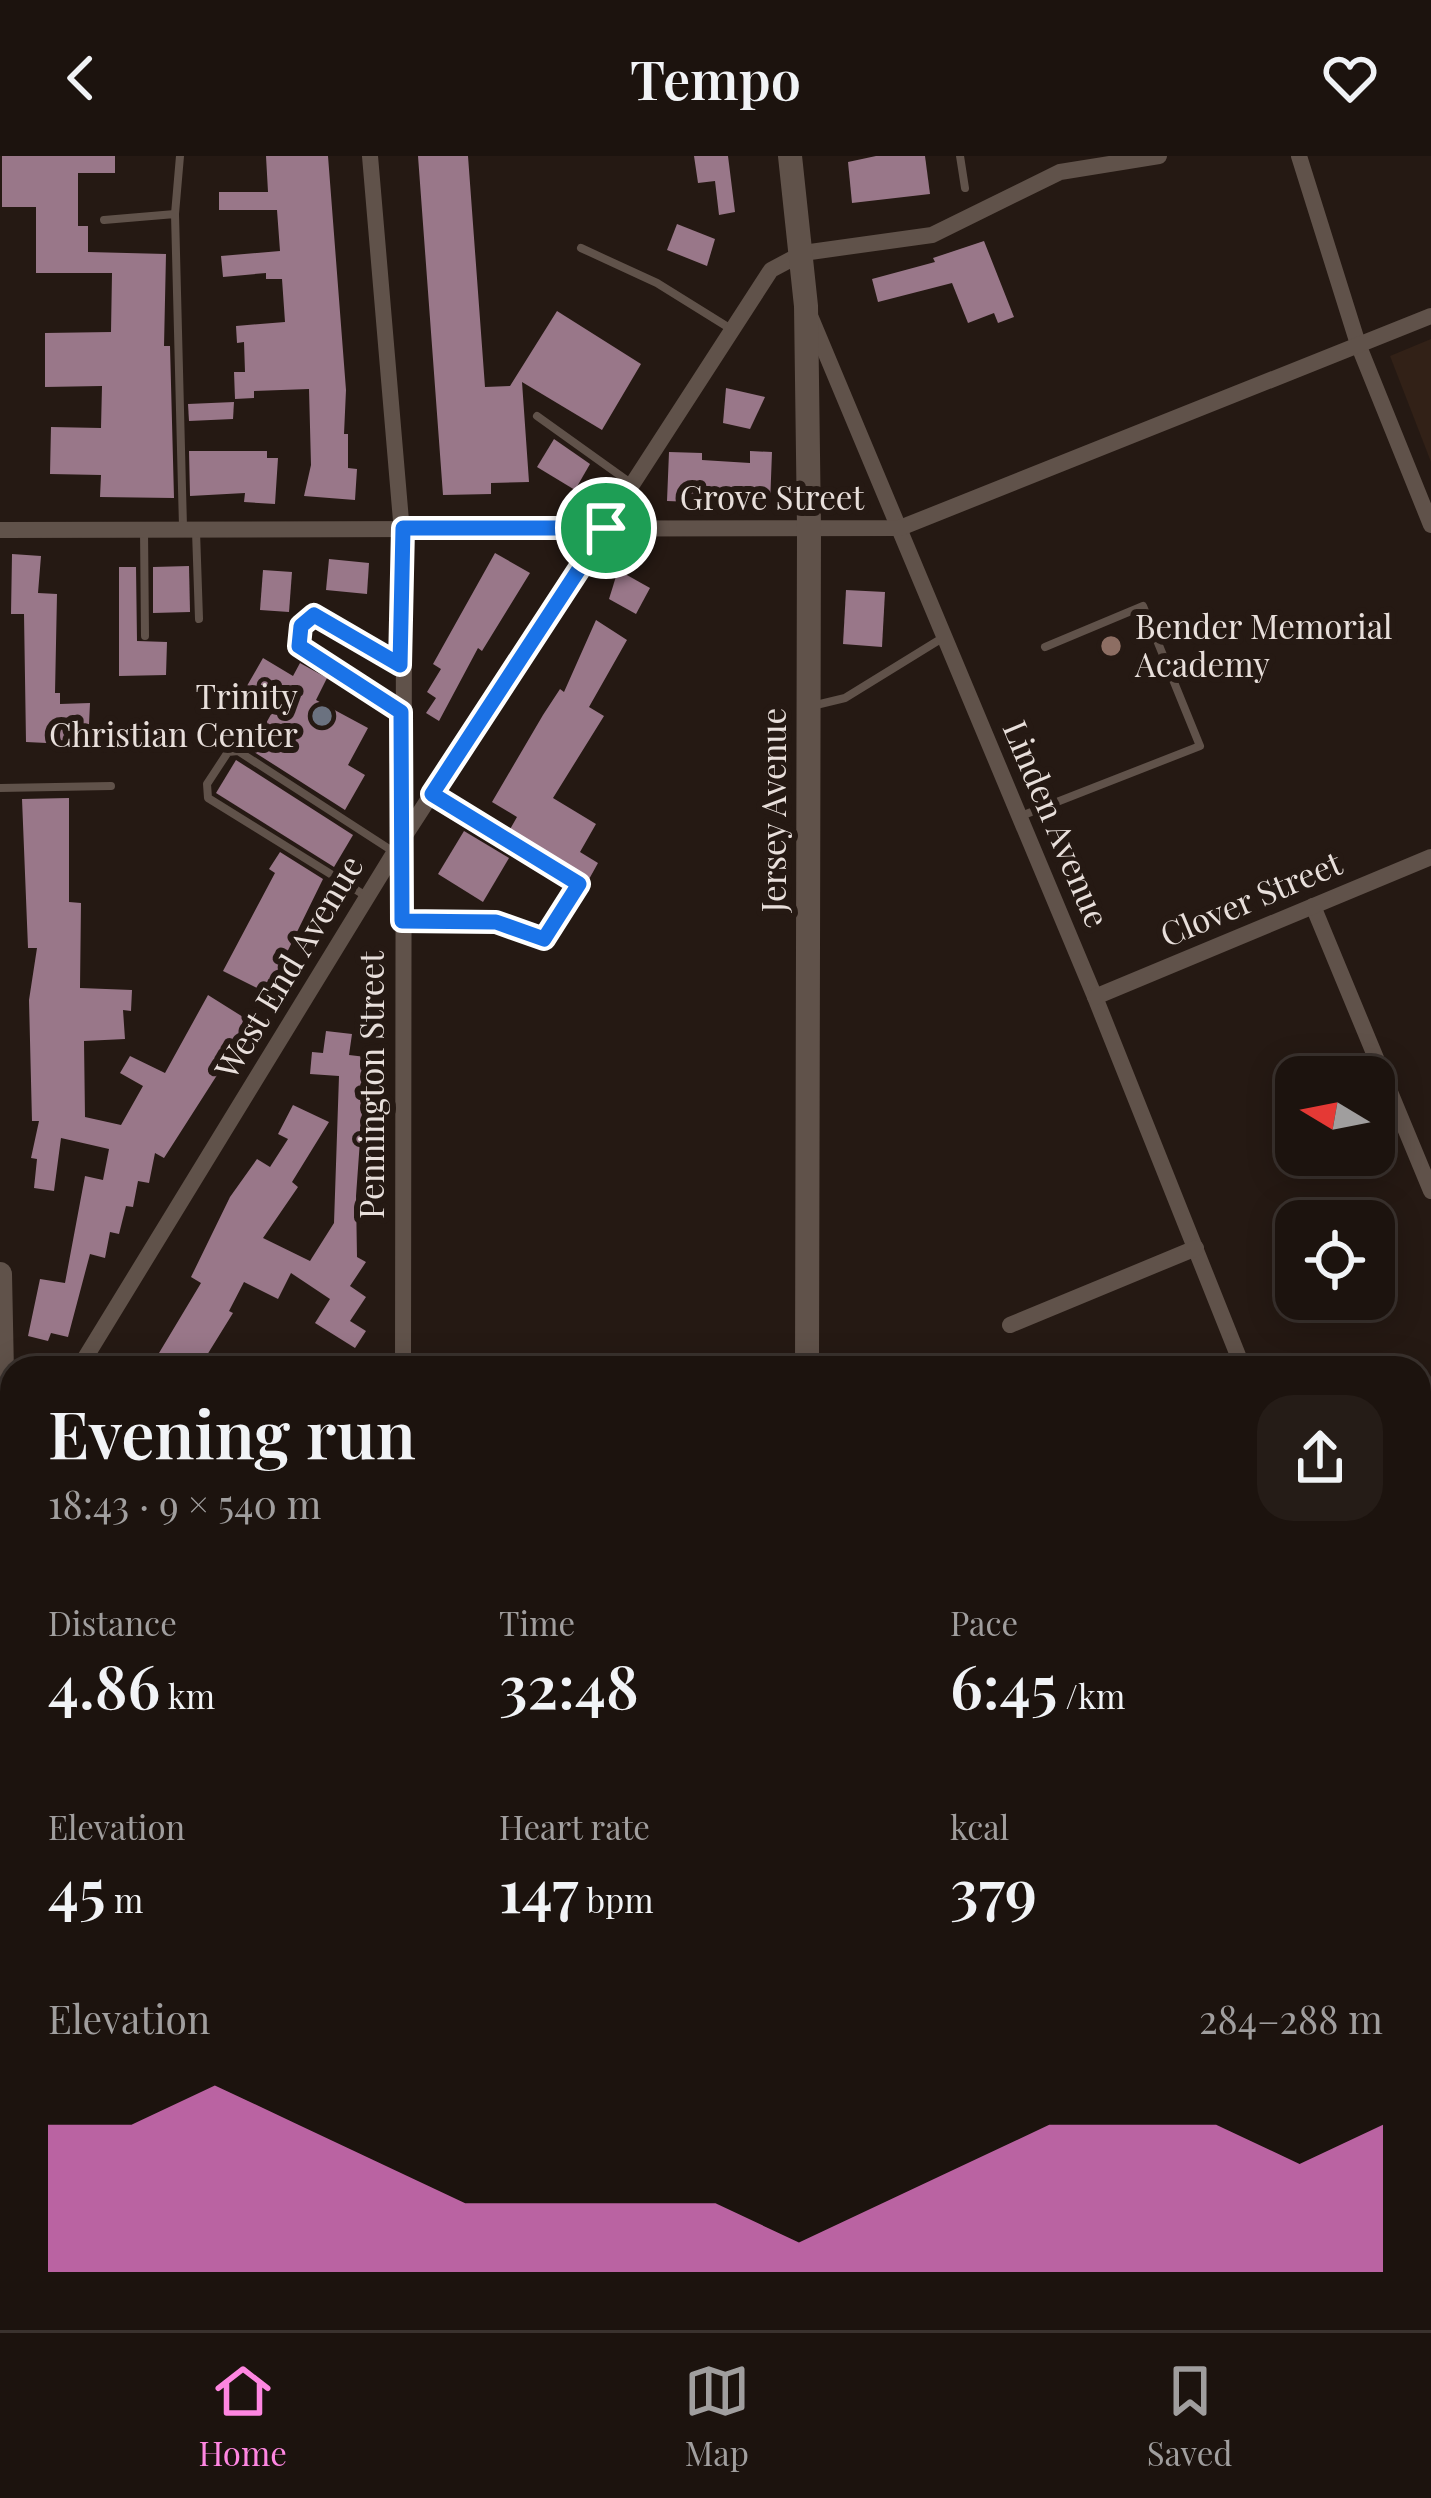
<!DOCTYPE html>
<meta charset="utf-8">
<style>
body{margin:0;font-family:"Playfair Display",serif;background:#251c17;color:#f1f3f6;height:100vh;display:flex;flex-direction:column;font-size:45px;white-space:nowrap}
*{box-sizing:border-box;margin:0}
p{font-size:39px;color:#a09e9e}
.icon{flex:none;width:66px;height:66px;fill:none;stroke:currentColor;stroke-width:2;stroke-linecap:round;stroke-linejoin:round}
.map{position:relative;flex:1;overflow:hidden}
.drawer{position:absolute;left:0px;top:1200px;width:1431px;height:975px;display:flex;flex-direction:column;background:#1c130e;border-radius:36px 36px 0 0;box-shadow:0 6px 30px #0003,0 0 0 3px #3a322e}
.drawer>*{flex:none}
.needle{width:78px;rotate:280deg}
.fabs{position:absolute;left:1275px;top:900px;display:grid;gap:24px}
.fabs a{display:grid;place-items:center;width:120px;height:120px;border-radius:24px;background:#1c130e;box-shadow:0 6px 30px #0003,0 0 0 3px #3a322e;font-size:60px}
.pin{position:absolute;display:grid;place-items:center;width:102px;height:102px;color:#fff;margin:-51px;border:6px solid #fff;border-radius:50%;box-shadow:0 3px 12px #0007}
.round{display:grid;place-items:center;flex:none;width:126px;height:126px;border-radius:36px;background:#251c17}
.head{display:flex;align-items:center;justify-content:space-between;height:204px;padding:0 48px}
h1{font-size:66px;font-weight:600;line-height:90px}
.figures{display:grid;grid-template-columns:repeat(3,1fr);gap:18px;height:204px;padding:12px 48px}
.figures div{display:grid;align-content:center}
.figures b{font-size:60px;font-weight:600}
.figures small{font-size:33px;font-weight:400}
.figures p{font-size:33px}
.chart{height:336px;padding:24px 48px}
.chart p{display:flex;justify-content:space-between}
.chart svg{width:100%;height:216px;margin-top:12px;fill:#fe86e1;opacity:.7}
header{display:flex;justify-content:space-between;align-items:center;height:156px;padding:0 48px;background:#1c130e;font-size:54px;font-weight:600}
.dock{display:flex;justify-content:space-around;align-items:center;height:168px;border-top:3px solid #3a322e;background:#1c130e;font-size:33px;color:#a09e9e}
.dock a{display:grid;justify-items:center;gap:6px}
.dock .active{color:#fe86e1}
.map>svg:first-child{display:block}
</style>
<header><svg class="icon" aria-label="back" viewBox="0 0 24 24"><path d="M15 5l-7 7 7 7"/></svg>Tempo<svg class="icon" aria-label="heart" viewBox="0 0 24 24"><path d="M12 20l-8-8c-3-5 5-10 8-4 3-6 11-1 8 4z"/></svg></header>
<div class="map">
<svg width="1431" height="2174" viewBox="0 0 1431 2174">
<rect width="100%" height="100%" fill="#251913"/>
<path fill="#322117" d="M1431 183V306L1390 200Z"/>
<g fill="#997789">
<path d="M2 0H115V17H78V70H88V96L166 98 164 190H170L174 342 100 341 101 319 50 318 51 271 101 272 102 230 45 231V177L111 176 112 117H36V51H2Z"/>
<path d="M266 0H328L346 234 344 278H348V312L357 313 355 344 304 340 311 309 309 233 254 235V242L235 243 234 216H245L244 186 237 187 236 170 285 166 282 123H266V117L223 121 221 100 280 95 277 54H219V36H268Z"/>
<path d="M418 0H468L485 231 510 230 557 155 641 208 602 274 522 226 529 326 491 327V338L443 339Z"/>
<path d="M694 0H728L735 56 719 59 715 25 698 27Z"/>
<path d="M876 0H925L930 38 852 47 848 6Z"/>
<path d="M677 68 715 83 707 110 667 94Z"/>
<path d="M984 85 1014 161 998 167 994 157 968 167 952 127 878 146 872 123 935 106 933 102Z"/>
<path d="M726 232 765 241 750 273 723 267Z"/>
<path d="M234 246 233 263 189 265 188 248Z"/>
<path d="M554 283 590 308 575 334 537 311Z"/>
<path d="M189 295H267V302H278L275 348 244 346 245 337 190 340Z"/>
<path d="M750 295 772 296 770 349 667 345 669 296 702 297V304L750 307Z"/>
<path d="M495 397 530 417 482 495 478 492 439 565 426 557 436 542 427 536 441 513 433 508Z"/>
<path d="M12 398 41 400 38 437 57 438 55 537H60V548L90 547 88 589 26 586 24 458H11Z"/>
<path d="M329 403 369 407 367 438 326 434Z"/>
<path d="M189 410 190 456 153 457V411Z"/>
<path d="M119 411H136L137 485 167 486 166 519 119 520Z"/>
<path d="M263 414 292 416 289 456 260 454Z"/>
<path d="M618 414 650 432 636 458 609 443Z"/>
<path d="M846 434 885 436 882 491 843 488Z"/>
<path d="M596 464 627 484 589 551 604 560 553 642 596 668 580 696 598 707 588 725 509 675 517 661 492 646 543 559 560 533 564 536Z"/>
<path d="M263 502 293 520 300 507 327 522 316 544 368 572 348 609 365 619 345 654 251 594 274 553 244 535Z"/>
<path d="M236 604 353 679 334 711 216 637Z"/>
<path d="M69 642V746L81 747 80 832 132 834 131 855 123 854 125 883 84 885 85 961 121 969 143 930 120 917 130 900 165 917 208 839 251 866 164 1002 155 997 149 1027 138 1025 133 1051 126 1050 119 1078 110 1076 105 1102 90 1098 68 1181 51 1177 48 1185 28 1180 40 1123 65 1127 85 1020 103 1024 109 993 61 982 54 1035 34 1032 37 1003 31 1002 39 965H32L29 844 37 792H28L22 643Z"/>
<path d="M464 675 509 702 483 746 438 718Z"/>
<path d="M280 696 323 723 267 837 223 815 275 717 269 713Z"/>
<path d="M326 875 352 878 349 899 366 901 356 1040 357 1101 366 1106 350 1130 366 1141 350 1165 366 1175 355 1192 315 1167 330 1143 291 1117 278 1143 244 1126 229 1155 233 1157 199 1212H150L201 1127 191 1121 230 1041 257 1003 270 1011 288 983 278 978 293 949 329 966 292 1026 298 1031 263 1082 310 1105 334 1067 339 920 310 918 312 896 323 897Z"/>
</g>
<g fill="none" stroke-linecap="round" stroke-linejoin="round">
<g stroke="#60524a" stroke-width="8">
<path d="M960 0 965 32"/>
<path d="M175 58 180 0"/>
<path d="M104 64 175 58 183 371"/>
<path d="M581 92 657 127 731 173"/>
<path d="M537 260 632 328"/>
<path d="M144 374 145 480"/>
<path d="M196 375 199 463"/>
<path d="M401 509 314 459 304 463 299 490 401 556"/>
<path d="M816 549 845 542 944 481"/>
<path d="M0 632 111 630"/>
<path d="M1021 660 1200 590 1143 450 1045 491"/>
<path d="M366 740 208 642 207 628 228 596 238 595 394 696"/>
<path d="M407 765 496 766 544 783 579 727 433 639"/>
<path d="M645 2163V2174"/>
<path d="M594 2174V2163"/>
</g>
<g stroke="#60524a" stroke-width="16">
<path d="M370 0 404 400 403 1212"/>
<path d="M1299 0 1358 188 1431 369"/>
<path d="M811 162 1095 841 1243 1212"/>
<path d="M0 374 900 372 1431 160"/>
<path d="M1313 750 1431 1035"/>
<path d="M1095 841 1431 701"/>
<path d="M1010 1169 1196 1092"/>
<path d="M79 1212 402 684 771 114 803 97 932 79 1060 16 1159 0"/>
<path d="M1419 1578 1431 1573"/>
<path d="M1419 1641 1431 1669"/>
<path d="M1419 1876 1431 1871"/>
<path d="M404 2163V2174"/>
<path d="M1388 2163 1392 2174"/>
<path d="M1196 2174V2163"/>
</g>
<g stroke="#60524a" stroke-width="24">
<path d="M790 0 806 150 809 372 807 1212"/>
<path d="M0 1118 10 1614 11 2174"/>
<path d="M1419 1333 1431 1328"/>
<path d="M808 2174V2163"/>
</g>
</g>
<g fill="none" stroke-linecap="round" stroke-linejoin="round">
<defs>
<path id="route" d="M403 372H606L432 638 579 728 544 783 496 766 402 765 401 556 299 490 301 470 314 459 400 509Z"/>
</defs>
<use href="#route" stroke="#fff" stroke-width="24"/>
<use href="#route" stroke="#1a73e8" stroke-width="15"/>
</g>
<circle fill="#8d6e63" stroke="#251913" stroke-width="4.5" cx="1111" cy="490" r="12"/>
<circle fill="#6b7280" stroke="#251913" stroke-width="4.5" cx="322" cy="560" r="12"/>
<g text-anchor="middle" stroke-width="12" stroke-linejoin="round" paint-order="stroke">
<g font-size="33" fill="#e8dfdb" stroke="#251913">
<text x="772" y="354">Grove Street</text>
<text transform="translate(774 654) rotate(-90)" y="12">Jersey Avenue</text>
<text transform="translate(1056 668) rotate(67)" y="12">Linden Avenue</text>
<text transform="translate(1251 743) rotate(-23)" y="12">Clover Street</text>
<text transform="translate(289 811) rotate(-59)" y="12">West End Avenue</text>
<text transform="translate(372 929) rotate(-90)" y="12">Pennington Street</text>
</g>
<g font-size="33" fill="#e8dfdb" stroke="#251913" text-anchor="start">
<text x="1135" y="483">Bender Memorial<tspan x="1135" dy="38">Academy</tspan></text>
<text x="298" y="553" text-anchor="end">Trinity<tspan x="298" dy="38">Christian Center</tspan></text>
</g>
</g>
</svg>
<div class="fabs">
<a><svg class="needle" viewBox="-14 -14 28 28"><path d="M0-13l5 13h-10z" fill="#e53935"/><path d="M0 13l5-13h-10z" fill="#a09e9e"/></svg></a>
<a><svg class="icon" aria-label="locate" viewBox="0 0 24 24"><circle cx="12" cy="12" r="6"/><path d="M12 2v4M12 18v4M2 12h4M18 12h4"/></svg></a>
</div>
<div class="pin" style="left:606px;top:372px;background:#1e9e55"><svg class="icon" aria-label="arrive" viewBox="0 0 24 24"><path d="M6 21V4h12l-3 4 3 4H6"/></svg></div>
<section class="drawer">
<div class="head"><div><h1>Evening run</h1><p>18:43 · 9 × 540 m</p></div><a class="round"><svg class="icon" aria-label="share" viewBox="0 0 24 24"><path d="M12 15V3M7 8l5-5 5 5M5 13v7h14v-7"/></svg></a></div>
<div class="figures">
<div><p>Distance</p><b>4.86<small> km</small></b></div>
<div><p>Time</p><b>32:48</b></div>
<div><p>Pace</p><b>6:45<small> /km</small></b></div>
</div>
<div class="figures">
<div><p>Elevation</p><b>45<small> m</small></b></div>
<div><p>Heart rate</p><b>147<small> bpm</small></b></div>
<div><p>kcal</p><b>379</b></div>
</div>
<div class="chart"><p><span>Elevation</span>284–288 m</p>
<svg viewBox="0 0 160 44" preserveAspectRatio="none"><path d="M0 44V14L10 14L20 6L30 14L40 22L50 30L60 30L70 30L80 30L90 38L100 30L110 22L120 14L130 14L140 14L150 22L160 14V44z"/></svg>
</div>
</section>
</div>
<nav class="dock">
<a class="active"><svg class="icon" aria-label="home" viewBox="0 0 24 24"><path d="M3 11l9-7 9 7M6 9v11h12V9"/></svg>Home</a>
<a><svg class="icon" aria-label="map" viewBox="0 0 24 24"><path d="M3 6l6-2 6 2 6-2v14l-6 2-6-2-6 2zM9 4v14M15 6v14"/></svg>Map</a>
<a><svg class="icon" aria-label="saved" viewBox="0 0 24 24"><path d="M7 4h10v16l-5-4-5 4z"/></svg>Saved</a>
</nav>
